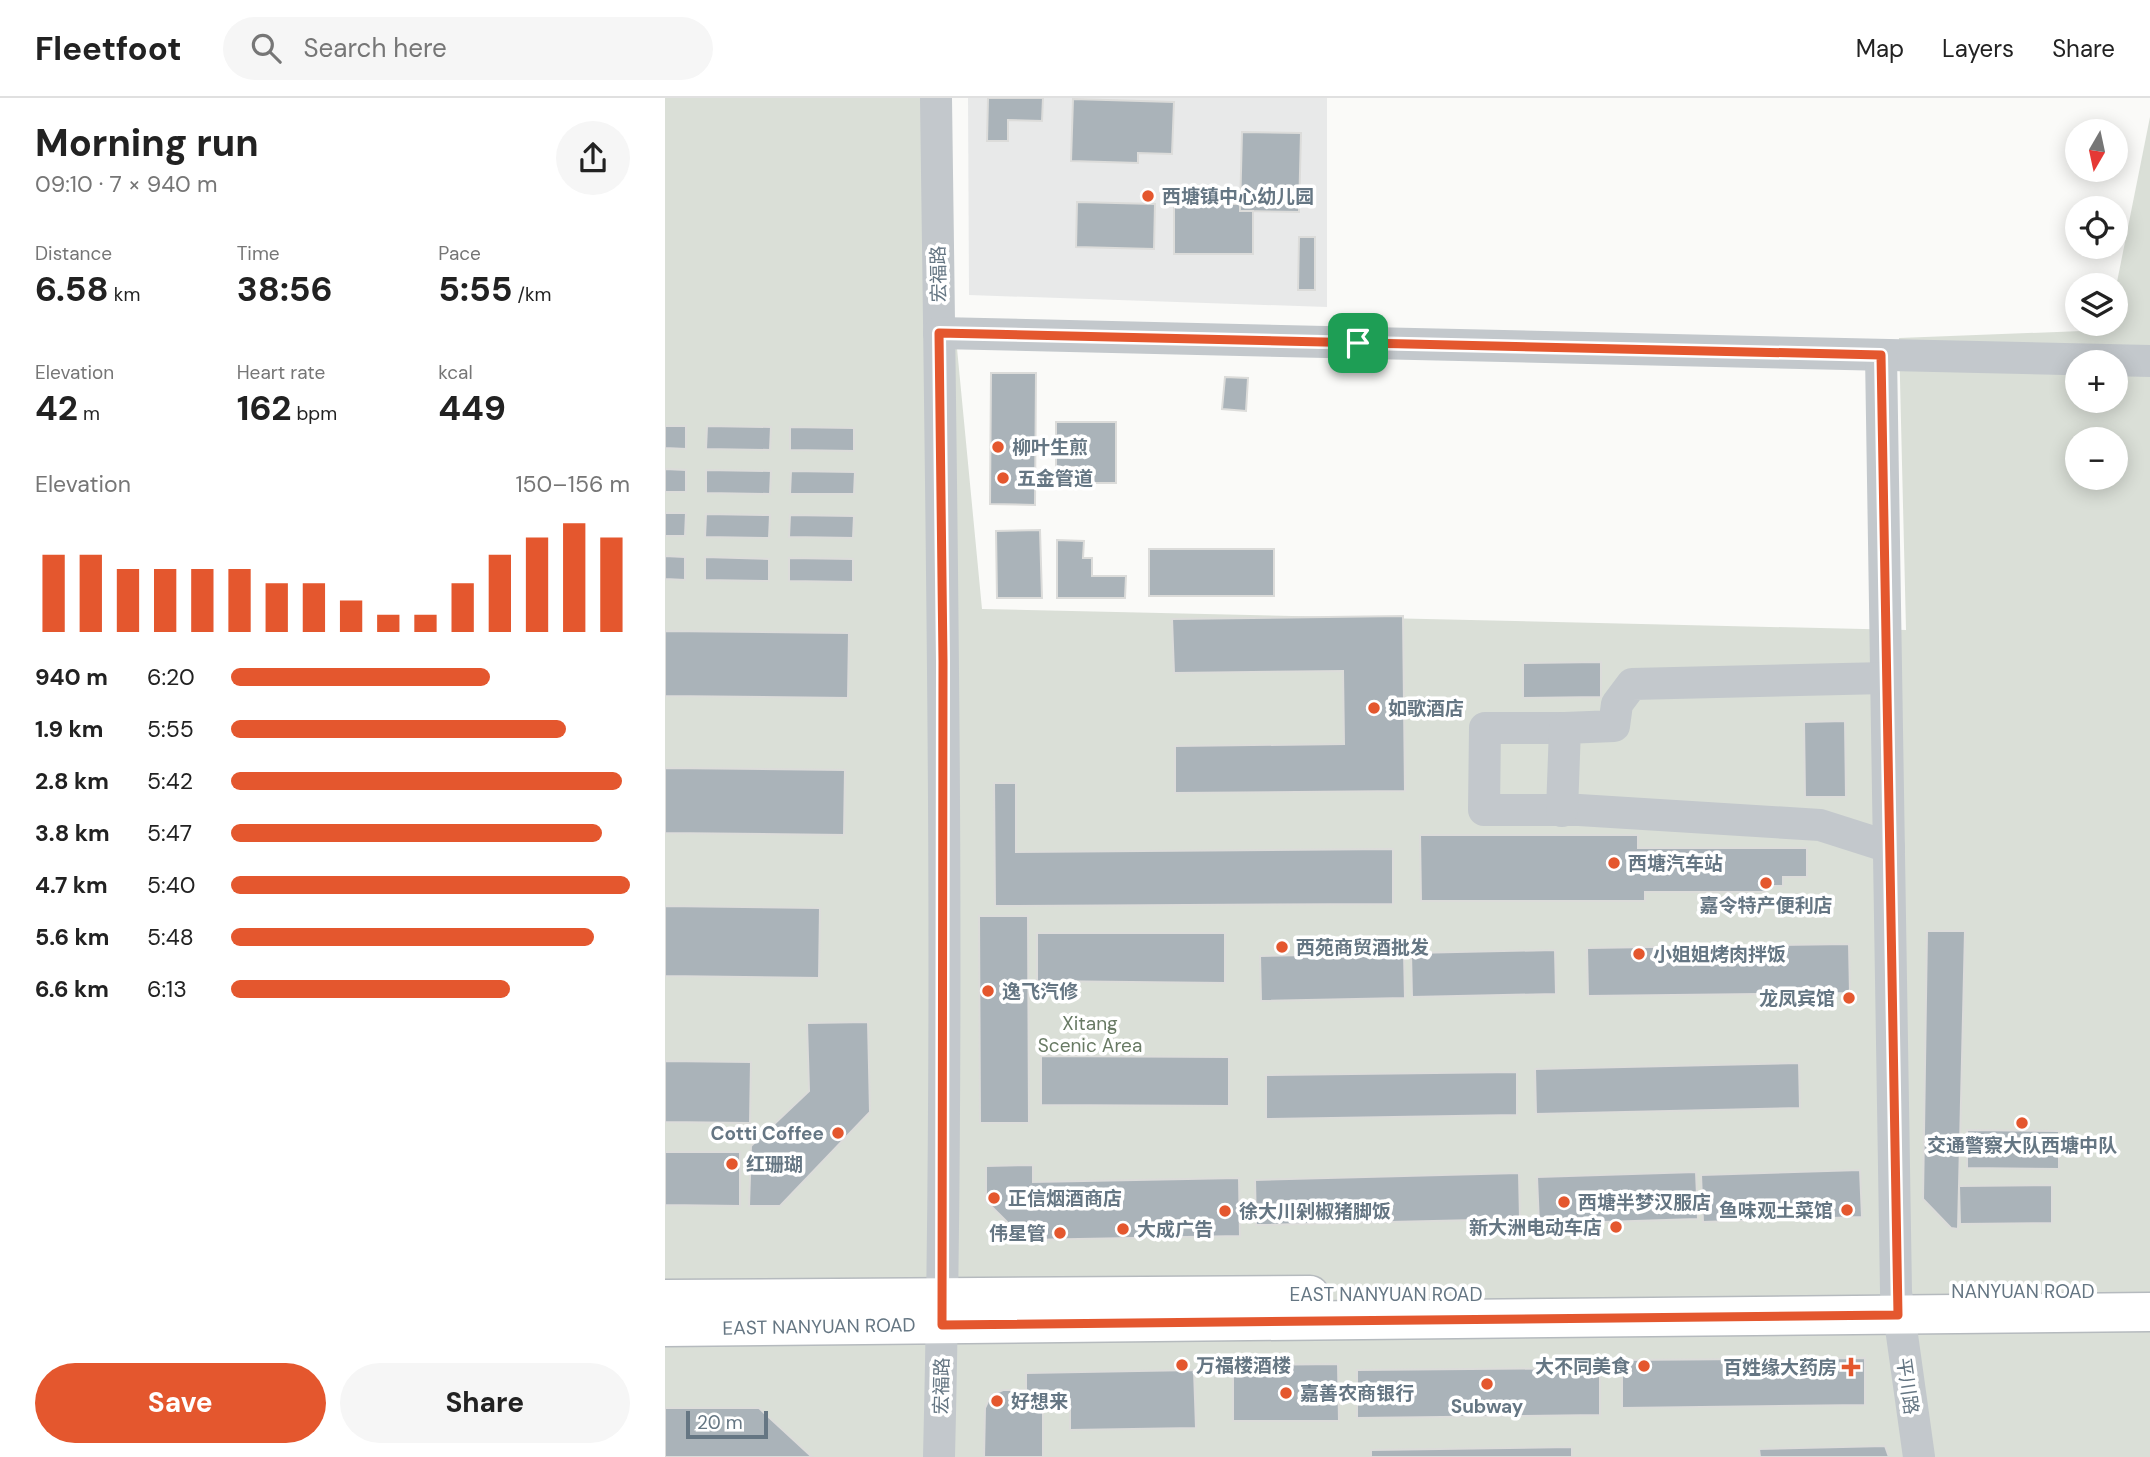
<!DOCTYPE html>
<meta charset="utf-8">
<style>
body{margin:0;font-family:"DM Sans","Noto Sans SC",sans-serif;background:#f6f6f6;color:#222;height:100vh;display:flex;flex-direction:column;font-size:26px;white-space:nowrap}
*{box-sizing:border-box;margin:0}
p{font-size:23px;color:#767676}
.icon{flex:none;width:38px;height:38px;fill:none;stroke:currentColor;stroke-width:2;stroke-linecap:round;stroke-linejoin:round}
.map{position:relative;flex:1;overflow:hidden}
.details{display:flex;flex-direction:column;background:#fff;width:665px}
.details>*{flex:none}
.needle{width:46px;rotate:189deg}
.controls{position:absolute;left:1400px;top:21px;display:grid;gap:14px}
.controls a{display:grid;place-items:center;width:63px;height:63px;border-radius:50%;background:#fff;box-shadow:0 4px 18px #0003;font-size:35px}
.scale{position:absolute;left:21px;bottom:18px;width:82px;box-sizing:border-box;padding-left:7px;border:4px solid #657683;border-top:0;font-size:19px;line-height:24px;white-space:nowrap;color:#657683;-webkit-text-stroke:5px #fff;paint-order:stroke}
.pin{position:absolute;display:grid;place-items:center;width:60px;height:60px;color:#fff;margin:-30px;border-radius:14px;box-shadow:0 4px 10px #0006}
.round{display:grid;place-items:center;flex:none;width:74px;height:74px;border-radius:37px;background:#f6f6f6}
.overview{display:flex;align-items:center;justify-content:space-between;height:119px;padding:0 35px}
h1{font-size:38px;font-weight:700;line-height:52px}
.figures{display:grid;grid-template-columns:repeat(3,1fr);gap:10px;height:119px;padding:7px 35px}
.figures div{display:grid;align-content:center}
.figures b{font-size:35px;font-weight:700}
.figures small{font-size:19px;font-weight:400}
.figures p{font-size:19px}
.chart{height:196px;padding:14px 35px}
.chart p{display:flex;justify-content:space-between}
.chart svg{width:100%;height:126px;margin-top:7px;stroke:#e4572e;stroke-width:6}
.cta{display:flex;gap:14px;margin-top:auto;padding:14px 35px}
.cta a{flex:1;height:80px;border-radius:42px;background:#e4572e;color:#fff;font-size:28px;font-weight:700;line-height:80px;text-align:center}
.cta a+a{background:#f6f6f6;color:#222}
ul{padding:0 35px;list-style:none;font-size:23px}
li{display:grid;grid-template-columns:112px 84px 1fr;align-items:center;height:52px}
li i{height:18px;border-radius:9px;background:#e4572e}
header{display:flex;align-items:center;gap:42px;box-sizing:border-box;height:98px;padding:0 35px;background:#fff;border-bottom:2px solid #e0e0e0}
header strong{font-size:33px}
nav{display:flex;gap:38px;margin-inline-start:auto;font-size:24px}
.search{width:490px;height:63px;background:#f6f6f6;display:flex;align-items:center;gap:18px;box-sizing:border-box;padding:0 24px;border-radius:38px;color:#767676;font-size:26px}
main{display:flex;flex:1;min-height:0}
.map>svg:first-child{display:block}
</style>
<header>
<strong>Fleetfoot</strong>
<div class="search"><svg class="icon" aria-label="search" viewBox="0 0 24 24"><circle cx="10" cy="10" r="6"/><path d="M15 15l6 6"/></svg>Search here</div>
<nav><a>Map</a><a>Layers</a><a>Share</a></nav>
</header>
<main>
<section class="details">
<div class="overview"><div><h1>Morning run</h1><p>09:10 · 7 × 940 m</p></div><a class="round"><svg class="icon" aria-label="share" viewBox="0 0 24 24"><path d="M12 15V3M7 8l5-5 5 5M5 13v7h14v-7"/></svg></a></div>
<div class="figures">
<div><p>Distance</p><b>6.58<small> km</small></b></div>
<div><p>Time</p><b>38:56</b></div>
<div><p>Pace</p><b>5:55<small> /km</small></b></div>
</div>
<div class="figures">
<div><p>Elevation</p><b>42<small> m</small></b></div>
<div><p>Heart rate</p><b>162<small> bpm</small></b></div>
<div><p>kcal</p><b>449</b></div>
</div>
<div class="chart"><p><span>Elevation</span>150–156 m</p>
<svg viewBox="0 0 160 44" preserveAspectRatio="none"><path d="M5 44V17M15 44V17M25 44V22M35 44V22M45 44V22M55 44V22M65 44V27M75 44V27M85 44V33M95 44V38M105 44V38M115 44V27M125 44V17M135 44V11M145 44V6M155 44V11"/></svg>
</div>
<ul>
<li><b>940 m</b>6:20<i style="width:65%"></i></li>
<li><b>1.9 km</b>5:55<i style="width:84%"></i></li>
<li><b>2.8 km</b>5:42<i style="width:98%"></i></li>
<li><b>3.8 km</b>5:47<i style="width:93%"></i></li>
<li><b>4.7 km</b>5:40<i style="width:100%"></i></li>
<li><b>5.6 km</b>5:48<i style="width:91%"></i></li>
<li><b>6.6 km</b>6:13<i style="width:70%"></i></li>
</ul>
<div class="cta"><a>Save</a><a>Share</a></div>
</section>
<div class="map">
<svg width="1485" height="1359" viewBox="0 0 1485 1359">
<rect width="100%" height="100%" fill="#fafaf8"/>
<path fill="#e8e9e9" d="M303 0H662V209L304 197Z"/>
<path fill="#dadfd7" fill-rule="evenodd" d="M0 0H268L317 511 1241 532 1234 240 1442 232 1443 226H1451V189L1485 19V1359H0ZM1412 264H1451V303H1412ZM1412 341H1451V380H1412Z"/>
<g fill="#aab3b9" stroke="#dcdcda" stroke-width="2">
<path d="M323 0H378L377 23 343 22V43H322Z"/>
<path d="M408 1 509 4 507 56 473 55V65L406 63Z"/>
<path d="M577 34 636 35 634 114 575 113Z"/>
<path d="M412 104 490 106 489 151 411 149Z"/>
<path d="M509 106H575V113H588V156H509Z"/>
<path d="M634 139H650V192H633Z"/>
<path d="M326 275H371L370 407 325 406Z"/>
<path d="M560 279 583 280 581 313 557 311Z"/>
<path d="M391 324H451V385H411L410 369H391Z"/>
<path d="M0 328H21V351L0 350Z"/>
<path d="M42 328 106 329 105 352 41 351Z"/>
<path d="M125 329 189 330V353L125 352Z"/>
<path d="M0 371 21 372V394H0Z"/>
<path d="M41 372 106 373 105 396 41 395Z"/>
<path d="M126 373 190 374 189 396H125Z"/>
<path d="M0 415H21L20 438H0Z"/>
<path d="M41 416 105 417 104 440 40 439Z"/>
<path d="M125 417 189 418 188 440 124 439Z"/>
<path d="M375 432 377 500H332L331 433Z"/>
<path d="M392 442 419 443 418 460H427V478H461L460 500H392Z"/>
<rect x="484" y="451" width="125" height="47"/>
<path d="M0 458 20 459V482L0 481Z"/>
<path d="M40 459 104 461V483L40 482Z"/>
<path d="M124 460 188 461V484L124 483Z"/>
<path d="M738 518 740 693 510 695V648L679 646 678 573 509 575 507 521Z"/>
<path d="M0 533 184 535 183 600 0 598Z"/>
<path d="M936 564V599L858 600V565Z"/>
<path d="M1180 623 1181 699H1140L1139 624Z"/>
<path d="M0 670 180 672 179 737 0 735Z"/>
<path d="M329 685H351V754L728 751V806L330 808Z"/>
<path d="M755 737H973V750H1142V779H1118V788H1101V794H980V803H756Z"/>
<path d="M0 808 155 810 154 880 0 878Z"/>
<path d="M314 818H363L364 1025H315Z"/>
<path d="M1262 833H1300L1293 1131 1286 1130 1258 1101Z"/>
<path d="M372 835H560V885L372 883Z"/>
<path d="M1184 846 1185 895 923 898 922 850Z"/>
<path d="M890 852 891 896 747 899 746 855Z"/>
<path d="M739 855 740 900 596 903 595 858Z"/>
<path d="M203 924 205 1014 115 1108H84L86 1048 144 993 142 925Z"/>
<path d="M376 958 564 959V1008L376 1007Z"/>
<path d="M0 963 86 964 85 1025 0 1024Z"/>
<path d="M1134 965 1135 1010 871 1016 870 971Z"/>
<path d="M852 974V1017L601 1021V977Z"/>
<path d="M1302 1032 1394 1033V1071L1302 1070Z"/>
<path d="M0 1054H75V1108L0 1107Z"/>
<path d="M368 1067V1084L574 1080 575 1138 360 1142 321 1103V1068Z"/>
<path d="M1195 1072 1197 1119 1038 1124 1036 1077Z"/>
<path d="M1031 1074 1033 1121 874 1126 872 1079Z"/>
<path d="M854 1075 855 1121 591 1127 590 1082Z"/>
<path d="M1387 1087V1125L1295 1126 1294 1088Z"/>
<path d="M1200 1260V1307L957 1310V1262Z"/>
<path d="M673 1266 674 1323H568V1267Z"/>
<path d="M935 1270V1317L692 1320V1272Z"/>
<path d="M529 1272 531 1330 405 1332V1304L361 1305V1275Z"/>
<path d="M338 1292H361V1305H378V1359H319L320 1310 326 1297Z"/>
<path d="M0 1310H94L147 1359H0Z"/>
<path d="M1220 1348 1224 1359H1095L1094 1351Z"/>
<path d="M907 1349V1359H706V1352Z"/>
</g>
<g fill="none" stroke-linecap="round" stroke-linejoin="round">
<defs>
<g id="major">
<path d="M0 1201 645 1197"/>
<path d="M0 1229 1485 1214"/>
</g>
</defs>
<use href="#major" stroke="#b5babe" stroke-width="41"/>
<g stroke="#c3c8cc" stroke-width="32">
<path d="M271 0C277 453 285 906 274 1359"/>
<path d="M274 235 1485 263"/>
<path d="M1216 257 1231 1194 1254 1359"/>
<path d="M900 630H820L819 712H914L1155 727 1224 749"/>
<path d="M897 713 900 630 949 628 952 606 967 586 1221 580"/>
</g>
<use href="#major" stroke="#fff" stroke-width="38"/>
</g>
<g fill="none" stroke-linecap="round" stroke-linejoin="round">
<defs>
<path id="route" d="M274 235 1216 257 1233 1217 277 1227 278 563Z"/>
</defs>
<use href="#route" stroke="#fff" stroke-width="14"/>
<use href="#route" stroke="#e4572e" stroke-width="9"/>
</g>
<g fill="#e4572e" stroke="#fff" stroke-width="2.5">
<circle cx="483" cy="98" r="7"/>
<circle cx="333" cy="349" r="7"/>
<circle cx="338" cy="380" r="7"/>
<circle cx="709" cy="610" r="7"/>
<circle cx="949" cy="765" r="7"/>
<circle cx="1101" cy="785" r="7"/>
<circle cx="617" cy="849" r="7"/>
<circle cx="974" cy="856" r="7"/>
<circle cx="323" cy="893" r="7"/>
<circle cx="1184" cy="900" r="7"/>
<circle cx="1357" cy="1025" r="7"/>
<circle cx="173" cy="1035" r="7"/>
<circle cx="67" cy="1066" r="7"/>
<circle cx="329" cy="1100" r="7"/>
<circle cx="899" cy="1104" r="7"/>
<circle cx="1182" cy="1112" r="7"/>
<circle cx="560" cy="1113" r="7"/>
<circle cx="951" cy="1129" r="7"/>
<circle cx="458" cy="1131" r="7"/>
<circle cx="395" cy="1135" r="7"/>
<circle cx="517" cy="1267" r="7"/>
<circle cx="979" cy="1268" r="7"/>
<path d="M1182.5 1258.5h7v7h7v7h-7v7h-7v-7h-7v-7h7z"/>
<circle cx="822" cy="1286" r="7"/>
<circle cx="621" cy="1295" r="7"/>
<circle cx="332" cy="1303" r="7"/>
</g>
<g text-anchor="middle" stroke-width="7" stroke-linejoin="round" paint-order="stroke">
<g font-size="19" font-weight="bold" fill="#657683" stroke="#fff" text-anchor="start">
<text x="497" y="105">西塘镇中心幼儿园</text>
<text x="347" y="356">柳叶生煎</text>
<text x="352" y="387">五金管道</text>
<text x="723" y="617">如歌酒店</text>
<text x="963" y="772">西塘汽车站</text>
<text x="1101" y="814" text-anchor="middle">嘉令特产便利店</text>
<text x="631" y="856">西苑商贸酒批发</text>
<text x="988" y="863">小姐姐烤肉拌饭</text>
<text x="337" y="900">逸飞汽修</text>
<text x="1170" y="907" text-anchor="end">龙凤宾馆</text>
<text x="159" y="1042" text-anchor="end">Cotti Coffee</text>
<text x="1357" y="1054" text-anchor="middle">交通警察大队西塘中队</text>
<text x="81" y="1073">红珊瑚</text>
<text x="343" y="1107">正信烟酒商店</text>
<text x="913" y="1111">西塘半梦汉服店</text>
<text x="1168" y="1119" text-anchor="end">鱼味观土菜馆</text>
<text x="574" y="1120">徐大川剁椒猪脚饭</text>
<text x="937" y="1136" text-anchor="end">新大洲电动车店</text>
<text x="472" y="1138">大成广告</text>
<text x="381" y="1142" text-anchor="end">伟星管</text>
<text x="531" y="1274">万福楼酒楼</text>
<text x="965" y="1275" text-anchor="end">大不同美食</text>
<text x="1172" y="1276" text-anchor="end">百姓缘大药房</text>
<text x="635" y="1302">嘉善农商银行</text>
<text x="346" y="1310">好想来</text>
<text x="822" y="1315" text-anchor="middle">Subway</text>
</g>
<g font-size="19" fill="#657683" stroke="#fff">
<text transform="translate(273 176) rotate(-91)" y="7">宏福路</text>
<text x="1358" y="1200">NANYUAN ROAD</text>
<text x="721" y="1203">EAST NANYUAN ROAD</text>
<text transform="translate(154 1228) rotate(-1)" y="7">EAST NANYUAN ROAD</text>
<text transform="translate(276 1288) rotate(-89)" y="7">宏福路</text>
<text transform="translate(1243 1288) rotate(82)" y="7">平川路</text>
</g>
<g font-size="19" fill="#687a64" stroke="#fff">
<text x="425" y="932">Xitang<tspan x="425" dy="22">Scenic Area</tspan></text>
</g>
</g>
</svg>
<div class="controls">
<a><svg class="needle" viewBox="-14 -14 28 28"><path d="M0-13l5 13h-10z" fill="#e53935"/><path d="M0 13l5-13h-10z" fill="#767676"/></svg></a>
<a><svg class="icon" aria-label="locate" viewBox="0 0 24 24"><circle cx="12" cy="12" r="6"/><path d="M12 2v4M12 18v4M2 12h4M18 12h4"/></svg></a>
<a><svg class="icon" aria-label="layers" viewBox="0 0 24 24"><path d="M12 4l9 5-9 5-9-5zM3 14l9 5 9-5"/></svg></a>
<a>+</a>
<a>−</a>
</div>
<div class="scale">20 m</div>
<div class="pin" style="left:693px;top:245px;background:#1e9e55"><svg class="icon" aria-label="arrive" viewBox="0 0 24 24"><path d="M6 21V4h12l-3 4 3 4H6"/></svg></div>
</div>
</main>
